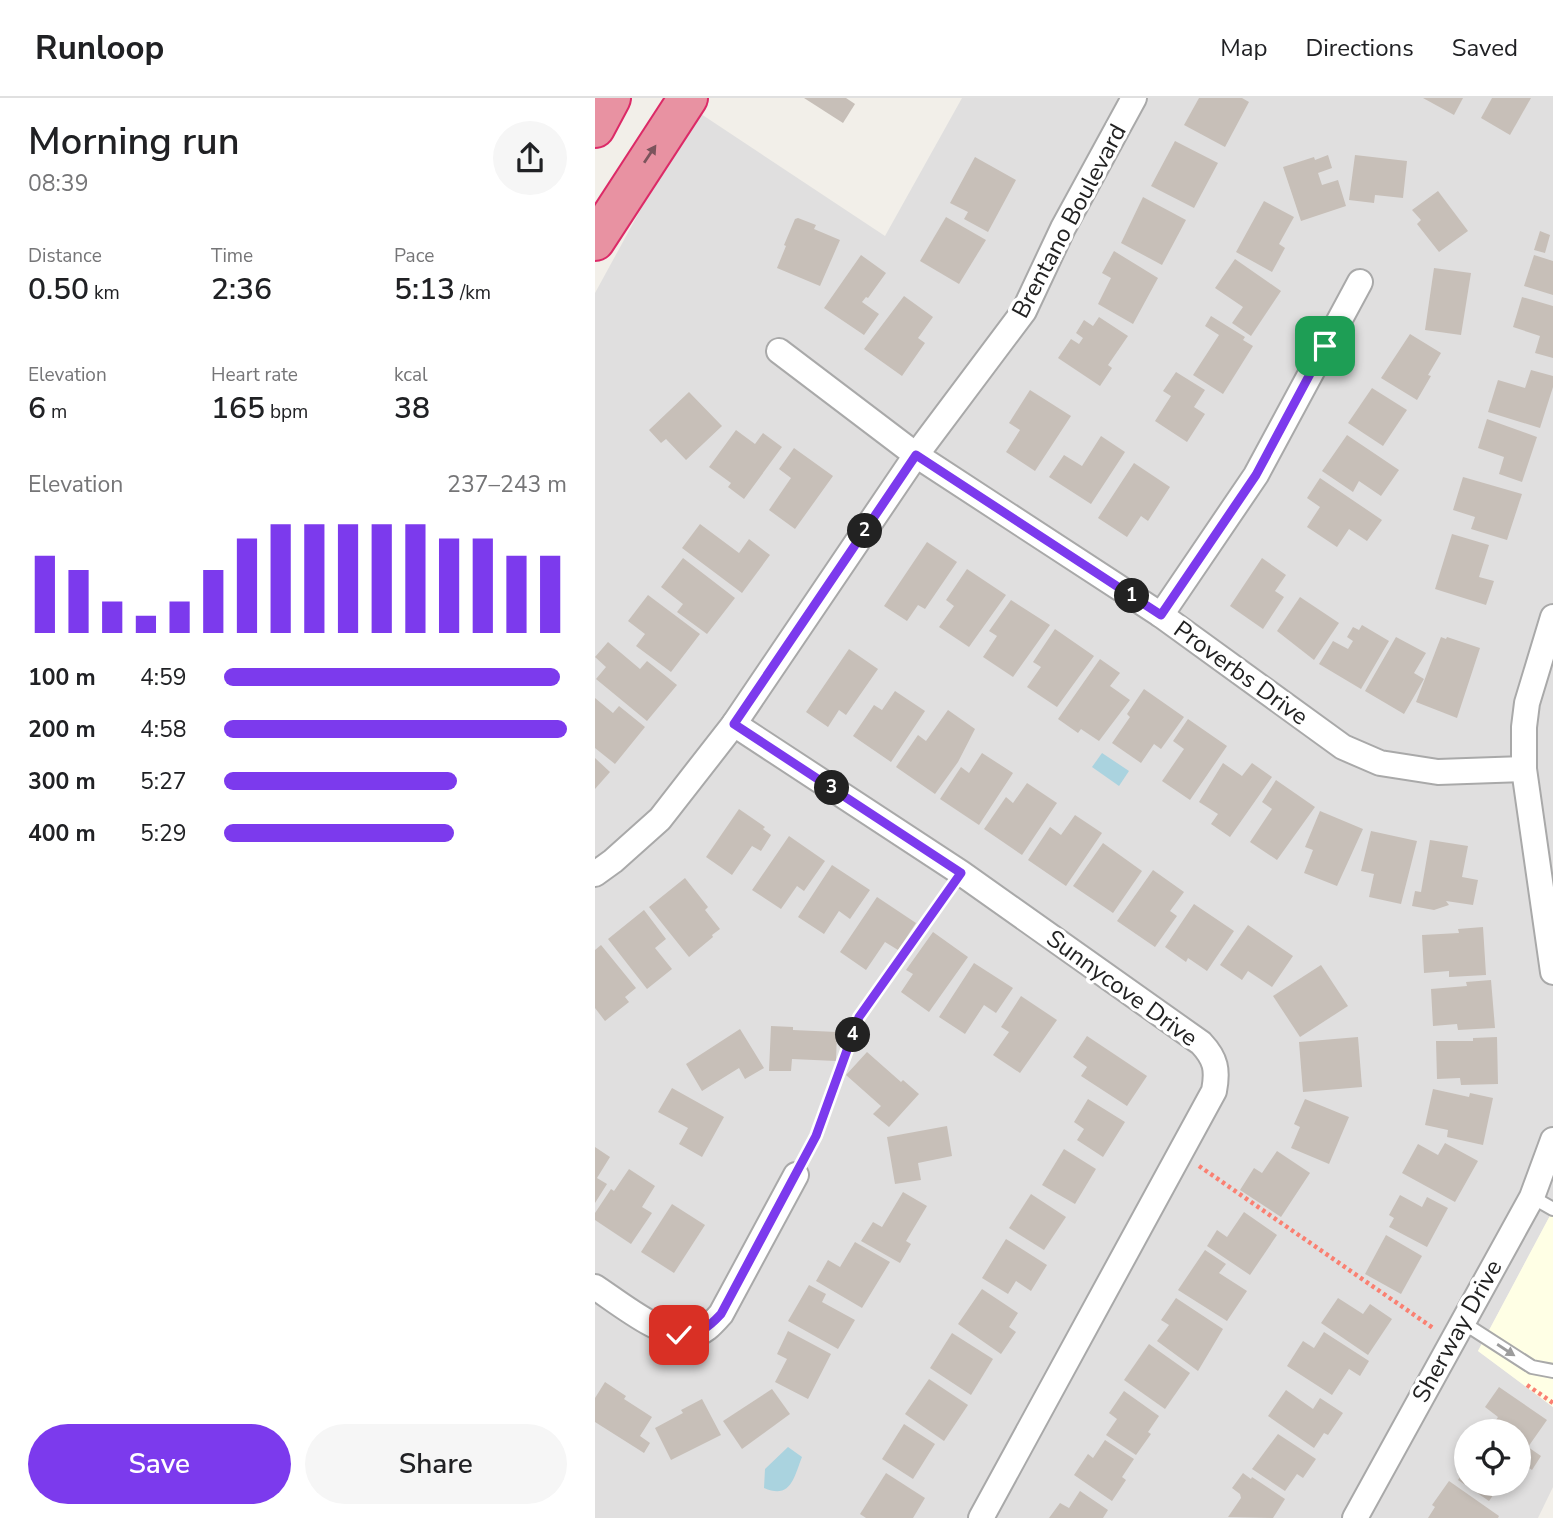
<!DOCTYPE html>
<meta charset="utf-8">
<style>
body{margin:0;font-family:"Nunito Sans",sans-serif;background:#f6f6f6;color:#202124;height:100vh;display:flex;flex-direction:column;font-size:26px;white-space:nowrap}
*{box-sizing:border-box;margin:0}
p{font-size:23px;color:#757577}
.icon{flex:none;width:38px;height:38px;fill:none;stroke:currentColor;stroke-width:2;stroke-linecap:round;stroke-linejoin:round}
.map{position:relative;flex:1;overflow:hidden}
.drawer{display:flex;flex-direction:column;background:#fff;width:595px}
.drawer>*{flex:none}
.fabs{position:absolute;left:859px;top:1321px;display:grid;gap:14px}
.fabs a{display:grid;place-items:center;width:77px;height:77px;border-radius:50%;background:#fff;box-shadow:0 4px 10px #0003;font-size:35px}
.pin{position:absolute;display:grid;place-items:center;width:60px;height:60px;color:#fff;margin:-30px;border-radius:14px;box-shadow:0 4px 10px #0006}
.km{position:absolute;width:35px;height:35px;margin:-18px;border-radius:50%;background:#222;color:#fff;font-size:19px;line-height:35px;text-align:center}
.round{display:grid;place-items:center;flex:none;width:74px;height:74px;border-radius:37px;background:#f6f6f6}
.summary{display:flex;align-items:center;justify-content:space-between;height:119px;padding:0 28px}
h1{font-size:38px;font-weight:600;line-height:52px}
.metrics{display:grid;grid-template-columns:repeat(3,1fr);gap:10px;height:119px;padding:7px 28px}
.metrics div{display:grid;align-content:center}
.metrics b{font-size:30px;font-weight:600}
.metrics small{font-size:19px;font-weight:400}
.metrics p{font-size:19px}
.chart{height:196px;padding:14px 28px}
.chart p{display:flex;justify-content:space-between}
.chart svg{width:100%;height:126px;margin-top:7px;stroke:#7c3aed;stroke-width:6}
.primary-button{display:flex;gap:14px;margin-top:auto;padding:14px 28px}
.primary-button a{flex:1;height:80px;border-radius:42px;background:#7c3aed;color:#fff;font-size:28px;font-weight:600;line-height:80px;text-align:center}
.primary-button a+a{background:#f6f6f6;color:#202124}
ul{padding:0 28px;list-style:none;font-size:23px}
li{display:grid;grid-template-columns:112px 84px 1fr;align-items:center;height:52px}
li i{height:18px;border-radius:9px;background:#7c3aed}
header{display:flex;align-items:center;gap:42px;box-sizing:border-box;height:98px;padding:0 35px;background:#fff;border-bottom:2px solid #e0e0e0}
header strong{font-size:33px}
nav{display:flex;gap:38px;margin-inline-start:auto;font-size:24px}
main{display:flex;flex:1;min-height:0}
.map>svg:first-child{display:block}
</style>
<header>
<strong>Runloop</strong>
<nav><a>Map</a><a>Directions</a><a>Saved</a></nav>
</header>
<main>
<section class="drawer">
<div class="summary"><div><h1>Morning run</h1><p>08:39</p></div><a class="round"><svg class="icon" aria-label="share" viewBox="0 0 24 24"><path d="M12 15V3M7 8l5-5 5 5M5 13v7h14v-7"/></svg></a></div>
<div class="metrics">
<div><p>Distance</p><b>0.50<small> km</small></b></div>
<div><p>Time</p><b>2:36</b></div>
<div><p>Pace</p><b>5:13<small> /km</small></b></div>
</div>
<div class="metrics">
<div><p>Elevation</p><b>6<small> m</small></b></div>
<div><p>Heart rate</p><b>165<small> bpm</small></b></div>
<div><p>kcal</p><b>38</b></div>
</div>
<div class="chart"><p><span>Elevation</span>237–243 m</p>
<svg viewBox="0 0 160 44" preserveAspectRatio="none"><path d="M5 44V17M15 44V22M25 44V33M35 44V38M45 44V33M55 44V22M65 44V11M75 44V6M85 44V6M95 44V6M105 44V6M115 44V6M125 44V11M135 44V11M145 44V17M155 44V17"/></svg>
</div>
<ul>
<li><b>100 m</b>4:59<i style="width:98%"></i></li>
<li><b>200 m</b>4:58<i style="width:100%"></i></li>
<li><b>300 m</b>5:27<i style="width:68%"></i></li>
<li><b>400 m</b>5:29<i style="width:67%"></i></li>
</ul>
<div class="primary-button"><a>Save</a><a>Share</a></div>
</section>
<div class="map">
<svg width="958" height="1420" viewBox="0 0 958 1420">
<rect width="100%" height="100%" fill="#f2efe9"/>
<path fill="#e0dfdf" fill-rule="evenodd" d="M367 0H958V1112L883 1253 958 1309V1389L943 1420H0V195L100 12 290 138ZM872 1334H924V1386H872Z"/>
<path fill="#ffffe5" d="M958 1112V1309L883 1253Z"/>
<g fill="#aad3df">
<path d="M507 655 534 673 524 688 497 669Z"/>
<path d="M193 1349 207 1359C199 1379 196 1402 169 1390L170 1371Z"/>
</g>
<g fill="#c7bfb8">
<path d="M209 0H251L260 6 248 25Z"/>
<path d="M604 0H647L654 4 630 49 589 27Z"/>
<path d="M828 0H868L859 17Z"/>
<path d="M897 0H936L915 37 886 20Z"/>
<path d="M580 43 623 65 599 110 556 88Z"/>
<path d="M733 57 737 70 723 75 727 87 743 82 751 108 706 123 688 69 719 59 720 62Z"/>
<path d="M760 57 812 63 808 100 780 97 779 105 754 102Z"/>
<path d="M380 59 421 82 393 134 369 121 373 114 355 105Z"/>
<path d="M843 93 873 133 844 154 822 126 826 122 817 112Z"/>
<path d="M548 99 591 122 567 167 526 145Z"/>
<path d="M669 103 699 119 684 146 690 150 677 174 641 154Z"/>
<path d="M351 119 391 142 364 186 325 163Z"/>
<path d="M203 120 221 127 219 131 245 142 225 188 182 170 191 148 189 147 200 121Z"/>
<path d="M945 133 955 137 950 155 939 152Z"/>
<path d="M519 153 563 180 538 226 503 206 516 180 507 175Z"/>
<path d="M266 157 291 175 273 200 271 199 267 204 284 216 269 237 229 210Z"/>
<path d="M939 157 958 163V197L929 188Z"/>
<path d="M640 161 686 193 656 238 637 225 648 209 620 190Z"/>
<path d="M839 170 876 175 866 237 830 232Z"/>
<path d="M309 198 338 219 323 240 330 245 307 278 269 251Z"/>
<path d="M927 199 958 208V260L940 255 945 238 918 229Z"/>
<path d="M616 218 650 239 648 242 658 248 628 296 598 277 624 237 610 228Z"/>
<path d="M504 219 533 238 513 267 517 270 505 288 463 260 476 241 484 246 488 240 481 235 489 222 498 228Z"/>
<path d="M815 236 846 255 833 277 836 278 822 302 786 280Z"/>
<path d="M936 272 958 278V289L945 330 893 314 903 282 930 290Z"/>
<path d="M581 274 610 292 599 309 610 316 592 344 560 323 576 298 568 293Z"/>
<path d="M777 290 812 312 788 348 753 325Z"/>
<path d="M435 292 476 318 440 373 411 354 425 332 414 325Z"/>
<path d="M94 294 127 328 91 362 71 341 66 345 54 332Z"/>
<path d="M892 321 942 339 927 384 904 376 909 359 883 350Z"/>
<path d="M141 332 160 346 168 335 187 349 149 401 133 389 136 385 114 369Z"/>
<path d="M752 337 804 372 786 398 764 383 758 394 727 373Z"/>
<path d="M506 338 530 354 496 406 454 379 469 357 487 368Z"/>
<path d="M199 350 238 378 200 431 174 412 196 380 184 371Z"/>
<path d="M539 365 575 389 553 423 546 418 532 439 503 420Z"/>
<path d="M868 379 927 396 912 442 876 431 880 419 858 412Z"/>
<path d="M725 380 787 422 772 443 754 431 742 449 712 429 725 409 712 400Z"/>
<path d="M105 426 144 455 154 441 175 457 147 495 87 450Z"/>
<path d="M857 436 894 447 884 479 899 483 891 507 840 491Z"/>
<path d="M332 444 362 464 330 511 323 507 312 523 289 508Z"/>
<path d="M88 460 140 500 112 536 82 514 88 506 66 489Z"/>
<path d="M667 460 691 477 680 493 689 499 668 531 635 508Z"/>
<path d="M372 471 411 497 374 549 344 529 359 508 351 502Z"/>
<path d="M53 497 105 536 76 574 41 548 50 536 33 523Z"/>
<path d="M705 499 744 525 719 562 682 533Z"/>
<path d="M416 502 455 527 418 579 388 559 402 538 394 533Z"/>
<path d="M767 527 794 543 766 591 724 566 738 543 753 551 758 543 752 539 758 529 764 532Z"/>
<path d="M460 531 499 558 462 609 432 589 446 569 438 564Z"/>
<path d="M801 539 831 555 819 575 829 581 809 616 770 593Z"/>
<path d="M846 539 851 541 852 539 885 550 862 620 821 604Z"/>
<path d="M13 544 45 571 52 563 82 587 52 623 1 581 11 569 0 559Z"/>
<path d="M254 551 283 571 251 617 244 612 233 629 211 614Z"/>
<path d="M505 561 525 575 515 588 535 602 504 643 486 631 483 635 463 621Z"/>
<path d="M549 591 589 619 566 651 559 646 546 665 517 645 535 619 532 616Z"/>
<path d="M300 593 330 613 296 664 258 638 279 607 287 612Z"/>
<path d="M0 600 18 615 24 608 50 629 20 666 0 650Z"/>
<path d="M353 612 380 631 363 664 340 696 301 669 323 637 331 643Z"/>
<path d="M593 621 632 648 595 702 567 683 589 651 578 643Z"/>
<path d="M387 655 418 675 384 727 345 701 366 669 374 675Z"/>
<path d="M0 660 15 674 0 691Z"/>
<path d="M628 665 647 678 657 665 677 679 635 739 616 726 623 716 604 704Z"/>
<path d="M681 682 720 709 682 762 655 744 677 711 667 704Z"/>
<path d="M432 685 462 705 427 757 389 731 411 699 418 705Z"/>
<path d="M144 711 170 729 168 731 176 737 166 753 157 748 137 777 111 759Z"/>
<path d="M725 713 768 731 742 788 709 775 718 752 710 749Z"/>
<path d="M480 717 507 735 471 788 433 762 455 729 466 737Z"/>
<path d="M776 733 822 743 806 806 774 799 779 776 766 773Z"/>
<path d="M194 738 230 763 209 793 202 788 186 811 157 792Z"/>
<path d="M835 742 873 748 867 779 883 782 878 807 851 803 854 807 839 812 817 808 820 793 826 794Z"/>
<path d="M508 745 547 773 518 815 478 788Z"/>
<path d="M237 767 275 792 255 821 244 813 229 836 203 819Z"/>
<path d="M558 772 589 794 575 813 582 818 560 849 522 823Z"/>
<path d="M90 780 113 809 110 812 125 831 117 837 118 839 94 859 54 809Z"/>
<path d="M282 799 321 825 303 852 290 844 271 872 245 854Z"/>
<path d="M599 806 639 833 612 873 593 860 591 864 570 849Z"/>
<path d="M49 812 71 841 60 850 77 871 52 891 13 841Z"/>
<path d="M653 827 698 858 677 889 653 873 647 882 625 867Z"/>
<path d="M888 829 891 877 854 879V873L829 875 827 837 864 835 863 831Z"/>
<path d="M338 834 373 859 334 914 306 894 318 876 311 872Z"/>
<path d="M6 847 41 890 30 899 34 904 10 923 0 910V852Z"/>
<path d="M379 865 418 890 401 915 389 907 370 936 344 919Z"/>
<path d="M726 867 753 908 705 939 678 898Z"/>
<path d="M896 882 900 930 863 932 862 926 838 928 836 891 872 888 871 884Z"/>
<path d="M426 898 462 922 425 975 398 957 414 934 406 929Z"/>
<path d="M176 928 198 929V932L242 934 241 963 197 961 196 973H174Z"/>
<path d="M145 931 169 970 150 981 144 970 107 993 91 966Z"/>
<path d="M492 938 552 978 532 1008 486 978 492 969 478 959Z"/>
<path d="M763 939 767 989 708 994 704 944Z"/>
<path d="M902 939 903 986 866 987 865 980 842 981 841 943H878V940Z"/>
<path d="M272 954 306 984 308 982 324 996 294 1029 278 1016 286 1008 251 977Z"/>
<path d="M77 990 129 1019 107 1059 84 1046 93 1030 63 1014Z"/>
<path d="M838 991 874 999 875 995 898 1000 888 1047 852 1039 853 1032 830 1027Z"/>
<path d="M493 1001 530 1024 508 1059 482 1042 489 1031 479 1024Z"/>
<path d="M710 1001 754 1019 734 1066 696 1050 705 1029 699 1026Z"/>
<path d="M352 1028 357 1058 323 1065 326 1082 300 1086 292 1039Z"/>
<path d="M850 1045 883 1063 860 1104 807 1075 823 1046 843 1057Z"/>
<path d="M0 1049 15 1059 2 1080 12 1086 0 1105Z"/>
<path d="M469 1051 501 1071 480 1106 447 1087Z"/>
<path d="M682 1053 715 1075 686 1119 645 1092 659 1070 667 1075Z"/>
<path d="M34 1071 60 1088 47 1109 57 1115 36 1146 0 1122V1115L16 1091 19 1093Z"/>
<path d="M308 1094 332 1108 311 1143 316 1146 305 1165 266 1143 278 1124 287 1129Z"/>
<path d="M436 1096 471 1119 449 1152 414 1130Z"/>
<path d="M805 1097 827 1109 832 1099 853 1110 832 1149 794 1129 799 1120 794 1117Z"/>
<path d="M77 1106 110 1127 79 1175 46 1154Z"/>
<path d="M649 1114 682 1137 655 1177 612 1148 622 1132 632 1139Z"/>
<path d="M791 1137 827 1158 806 1196 770 1176Z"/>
<path d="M411 1141 452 1167 436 1193 421 1183 413 1196 387 1180Z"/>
<path d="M260 1144 295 1164 267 1210 221 1183 233 1162 245 1169Z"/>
<path d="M610 1152 631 1166 624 1175 652 1193 632 1223 583 1192Z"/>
<path d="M214 1187 231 1196 227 1204 260 1222 243 1251 193 1223Z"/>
<path d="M387 1191 423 1215 414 1229 421 1234 406 1256 363 1226Z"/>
<path d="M581 1200 628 1231 603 1273 562 1243 574 1227 566 1222Z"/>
<path d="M743 1200 768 1216 775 1206 797 1221 773 1257 726 1225Z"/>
<path d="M193 1233 236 1256 213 1301 180 1284 192 1261 182 1256Z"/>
<path d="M729 1234 774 1263 765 1278 754 1271 737 1297 692 1268 708 1243 719 1250Z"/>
<path d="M357 1235 398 1261 376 1297 335 1270Z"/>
<path d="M554 1246 595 1275 570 1311 529 1282Z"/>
<path d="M334 1281 373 1307 349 1343 310 1316Z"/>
<path d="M10 1284 31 1298 29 1301 57 1319 45 1338 55 1345 49 1355 0 1324V1300Z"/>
<path d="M904 1289 952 1322 933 1349 946 1358 937 1372 924 1363V1334H893L903 1319 890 1309Z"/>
<path d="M177 1291 195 1316 147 1351 128 1323Z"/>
<path d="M691 1292 718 1311 725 1300 748 1315 733 1337 729 1335 719 1350 673 1318Z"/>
<path d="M529 1293 564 1318 553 1334 556 1336 541 1357 511 1337 522 1321 514 1315Z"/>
<path d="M107 1301 126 1337 76 1362 60 1330 88 1315 86 1312Z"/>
<path d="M309 1326 340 1346 318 1381 287 1361Z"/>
<path d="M683 1336 721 1361 708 1380 702 1376 690 1393 657 1371Z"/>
<path d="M510 1342 539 1361 527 1379 531 1382 517 1403 479 1377 493 1356 498 1360Z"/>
<path d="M872 1369V1386H917L911 1396 903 1390 894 1403 863 1382Z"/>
<path d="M291 1375 330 1400 318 1420H271L265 1416Z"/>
<path d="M648 1375 656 1381 657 1379 690 1401 678 1420 633 1419 646 1400 645 1396 637 1390Z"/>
<path d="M854 1383 904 1418 903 1420H833L840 1409 837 1407Z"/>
<path d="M485 1393 513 1412 508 1420H454L465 1405 474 1410Z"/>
</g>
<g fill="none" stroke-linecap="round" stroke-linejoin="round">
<defs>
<g id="service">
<path d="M937 1099 958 1111"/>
<path d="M867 1224 937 1269 958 1273"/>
</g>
<g id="minor">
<path d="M184 253 321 357 566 517 748 649 785 665 843 674 929 671"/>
<path d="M566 517 661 377 765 184"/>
<path d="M958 519 932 605 929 629V671L958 874"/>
<path d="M139 626 366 775 606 945C621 961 623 972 619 993L386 1420"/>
<path d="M0 776 18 763 65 721 139 626 321 357 429 213 468 130 539 0"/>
<path d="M0 1189C23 1204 68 1241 96 1237 109 1236 118 1225 126 1216L201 1077"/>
<path d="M760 1420 937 1099 958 1042"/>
</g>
<g id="motorway">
<path d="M0 30 16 0"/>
<path d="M0 143 93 0"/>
</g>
</defs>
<use href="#service" stroke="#a9a9a9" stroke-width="16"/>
<use href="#minor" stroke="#a9a9a9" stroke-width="28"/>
<use href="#motorway" stroke="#dc2a67" stroke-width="42"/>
<g stroke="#fa8072" stroke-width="4.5" stroke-dasharray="3.5 3.5" stroke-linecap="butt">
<path d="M211 1057 227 1024 264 919 353 793"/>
<path d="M604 1068 838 1230"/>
<path d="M932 1287 958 1305"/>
</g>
<use href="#service" stroke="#fff" stroke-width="12"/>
<use href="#minor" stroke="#fff" stroke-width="24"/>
<use href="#motorway" stroke="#e892a2" stroke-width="38"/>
</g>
<defs><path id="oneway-solid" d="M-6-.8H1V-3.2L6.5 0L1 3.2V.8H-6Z" transform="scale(1.75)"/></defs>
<use fill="#7b545c" href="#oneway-solid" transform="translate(55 56) rotate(-56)"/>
<use fill="#9c9c9c" href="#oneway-solid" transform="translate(911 1252) rotate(33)"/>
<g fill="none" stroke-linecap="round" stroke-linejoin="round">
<defs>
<path id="route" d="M84 1237C104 1237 113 1230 126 1216L221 1038 264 919 366 775 139 626 321 357 566 517 661 377 730 248"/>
</defs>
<use href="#route" stroke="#fff" stroke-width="14"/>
<use href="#route" stroke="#7c3aed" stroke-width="9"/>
</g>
<g text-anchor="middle" stroke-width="7" stroke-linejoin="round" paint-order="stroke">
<g font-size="24" fill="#222" stroke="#fff">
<text transform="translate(474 123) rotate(-62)" y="8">Brentano Boulevard</text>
<text transform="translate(646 575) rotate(36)" y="8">Proverbs Drive</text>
<text transform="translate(527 890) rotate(36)" y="8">Sunnycove Drive</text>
<text transform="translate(862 1233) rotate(-61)" y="8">Sherway Drive</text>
</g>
</g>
</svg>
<div class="fabs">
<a><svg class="icon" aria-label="locate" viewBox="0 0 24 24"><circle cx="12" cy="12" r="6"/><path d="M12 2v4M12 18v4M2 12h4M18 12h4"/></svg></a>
</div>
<div class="pin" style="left:730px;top:248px;background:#1e9e55"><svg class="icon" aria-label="arrive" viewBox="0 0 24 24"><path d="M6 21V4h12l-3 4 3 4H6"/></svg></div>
<div class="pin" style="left:84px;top:1237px;background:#d93025"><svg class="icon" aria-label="check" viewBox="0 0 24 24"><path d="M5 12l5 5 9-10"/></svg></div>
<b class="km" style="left:537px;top:498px">1</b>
<b class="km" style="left:270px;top:433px">2</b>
<b class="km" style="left:237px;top:690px">3</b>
<b class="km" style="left:258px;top:937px">4</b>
</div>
</main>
